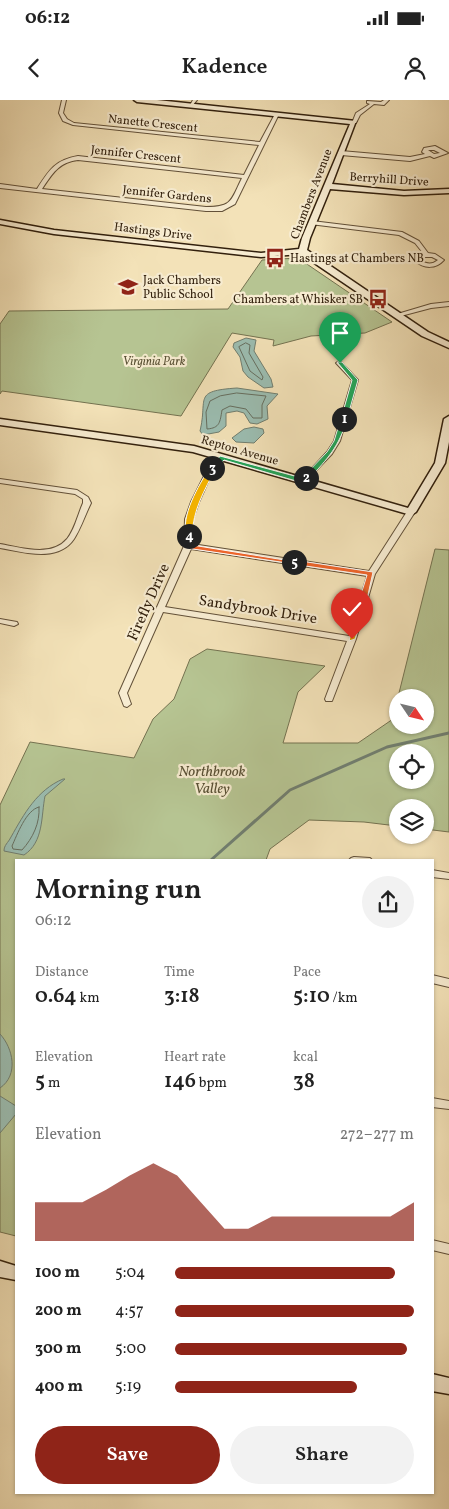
<!DOCTYPE html>
<meta charset="utf-8">
<style>
body{margin:0;font-family:Vollkorn,serif;background:#f2f2f2;color:#222;height:100vh;display:flex;flex-direction:column;font-size:19px;white-space:nowrap}
*{box-sizing:border-box;margin:0}
p{font-size:16px;color:#767676}
.icon{flex:none;width:28px;height:28px;fill:none;stroke:currentColor;stroke-width:2;stroke-linecap:round;stroke-linejoin:round}
.map{position:relative;flex:1;overflow:hidden}
.drawer{position:absolute;left:15px;top:759px;width:419px;height:635px;display:flex;flex-direction:column;background:#fff;border-radius:0px;box-shadow:0 1px 4px #0004}
.drawer>*{flex:none}
.needle{width:32px;rotate:125deg}
.controls{position:absolute;left:389px;top:589px;display:grid;gap:10px}
.controls a{display:grid;place-items:center;width:45px;height:45px;border-radius:50%;background:#fff;box-shadow:0 1px 4px #0004;font-size:25px}
.pin{position:absolute;display:grid;place-items:center;width:42px;height:42px;color:#fff;margin:-51px -21px;border-radius:50% 50% 50% 0;rotate:-45deg;box-shadow:0 0 5px #0007}
.pin .icon{rotate:45deg}
.km{position:absolute;width:25px;height:25px;margin:-12px;border-radius:50%;background:#222;color:#fff;font-size:14px;line-height:25px;text-align:center}
.round{display:grid;place-items:center;flex:none;width:52px;height:52px;border-radius:26px;background:#f2f2f2}
.head{display:flex;align-items:center;justify-content:space-between;height:85px;padding:0 20px}
h1{font-size:28px;font-weight:600;line-height:38px}
.metrics{display:grid;grid-template-columns:repeat(3,1fr);gap:8px;height:85px;padding:5px 20px}
.metrics div{display:grid;align-content:center}
.metrics b{font-size:21px;font-weight:600}
.metrics small{font-size:14px;font-weight:400}
.metrics p{font-size:14px}
.chart{height:140px;padding:10px 20px}
.chart p{display:flex;justify-content:space-between}
.chart svg{width:100%;height:90px;margin-top:5px;fill:#8f2418;opacity:.7}
.button{display:flex;gap:10px;margin-top:auto;padding:10px 20px}
.button a{flex:1;height:58px;border-radius:30px;background:#8f2418;color:#fff;font-size:20px;font-weight:600;line-height:58px;text-align:center}
.button a+a{background:#f2f2f2;color:#222}
ul{padding:0 20px;list-style:none;font-size:16px}
li{display:grid;grid-template-columns:80px 60px 1fr;align-items:center;height:38px}
li i{height:12px;border-radius:6px;background:#8f2418}
.status{display:flex;justify-content:space-between;align-items:center;height:35px;padding:0 25px;background:#fff;direction:ltr}
.status svg{height:14px;fill:currentColor}
header{display:flex;justify-content:space-between;align-items:center;height:65px;padding:0 20px;background:#fff;font-size:22px;font-weight:600}
.map>svg:first-child{display:block}
</style>
<div class="status"><b>06:12</b><svg viewBox="0 0 49 12"><path d="M0 12V9h3v3zM5 12V6h3v6zM10 12V3h3v9zM15 12V0h3v12zM26 1h20v11H26zM47 4h2v5h-2z"/></svg></div>
<header><svg class="icon" aria-label="back" viewBox="0 0 24 24"><path d="M15 5l-7 7 7 7"/></svg>Kadence<svg class="icon" aria-label="person" viewBox="0 0 24 24"><circle cx="12" cy="8" r="4"/><path d="M4 21q1-7 8-7t8 7"/></svg></header>
<div class="map">
<svg width="449" height="1409" viewBox="0 0 449 1409">
<rect width="100%" height="100%" fill="#f3e2b8"/>
<filter id="stains"><feTurbulence type="fractalNoise" baseFrequency=".004" numOctaves="4"/><feColorMatrix values="0 0 0 0 .2 0 0 0 0 .09 0 0 0 0 .02 0 0 0 .5 -.17"/></filter>
<radialGradient id="worn" r=".72"><stop offset=".6" stop-color="#630" stop-opacity="0"/><stop offset="1" stop-color="#630" stop-opacity=".3"/></radialGradient>
<g fill="#b6c492" stroke="#747250" fill-rule="evenodd">
<path d="M298 158 392 222 365 233 311 236 273 246 274 240 232 233 181 316 2 291 0 294V224L9 211 228 209 262 160Z"/>
<path d="M435 449 449 450V732L425 729V708H398L397 726 364 722 309 720 270 749 266 760H16V1136L0 1132V705L30 642 134 658 153 619 174 599 190 559 207 549 325 566 298 592 283 643H358L393 619 397 600 398 625H425V598L398 597ZM398 652H425V680H398Z"/>
</g>
<g fill="#9bbdb1" stroke="#717e6f">
<path d="M246 238 256 240 254 251 271 279 273 287 264 288 248 277 243 271 240 257 233 247 234 243Z"/>
<path d="M237 288 278 294 267 306 268 319 257 324 250 323 244 313 237 311 226 313V326L219 332 203 335 200 331C208 298 192 291 237 288Z"/>
<path d="M254 327 263 329 264 333 254 343 236 342 232 338 244 329Z"/>
<path d="M63 679H65L45 696C41 716 44 742 24 755L4 751C4 745 8 743 11 737 24 714 37 690 63 679Z"/>
<path d="M0 934C13 948 19 975 0 988Z"/>
<path d="M0 996 16 1006V1014L0 1033Z"/>
</g>
<g fill="none" stroke-linecap="round" stroke-linejoin="round">
<g stroke="#666e5f" stroke-width="1">
<path d="M246 243 250 245 249 253 263 277 262 280 250 271 239 247Z"/>
<path d="M237 293 266 296 262 305V318H253L246 309 230 306 222 310C220 322 220 328 207 329L206 312 210 301 220 296Z"/>
<path d="M39 707C40 723 33 738 22 750L13 749 12 746C17 735 26 710 39 707Z"/>
</g>
<path stroke="#717e6f" stroke-width="3" d="M211 760 290 690 387 647 449 633"/>
<defs>
<g id="street">
<path d="M62 0H66L63 13 67 19 74 23 260 42 275 14 277 13 279 14 235 104 222 111H206L0 88V84L37 89C49 70 55 60 78 56L244 75 259 45 73 25 63 21 59 13ZM78 60 242 78C231 100 233 107 206 107L42 89C52 74 59 62 78 60Z"/>
<path d="M193 0H197L192 6 190 5Z"/>
<path d="M384 0H389L384 5 374 4 360 15 356 23H352L356 13 370 4 367 3V1L381 2Z"/>
<path d="M435 46 448 53 434 58 430 56 410 61 341 55 338 53 341 51 410 57 425 54 422 52 424 48ZM428 50H434L440 53 434 54Z"/>
<path d="M312 121 402 132 419 141 428 153 435 154 444 160C436 169 424 169 415 161L423 153 415 143 399 135 310 124V122ZM425 157H432L438 160C432 165 427 164 421 161Z"/>
<path d="M449 202V206L431 208 397 217 394 215 431 204Z"/>
<path d="M339 261 341 262 358 280 340 341 332 354 305 382H301V380L327 352 334 341 352 280 336 263Z"/>
<path d="M223 356 226 358 212 373 199 402 193 419 192 444 369 471 408 410H414L415 412 375 474 356 539 332 601H326L325 599 347 541 163 512 127 593 131 604 127 607 124 606 119 593 184 446 185 419 191 402 206 372 221 357ZM191 449 367 476 349 536 165 507Z"/>
<path d="M0 379 77 390 88 397 91 403C85 415 81 428 74 439 58 463 23 452 0 448V444C20 447 51 458 67 439 75 429 78 414 83 403V399L75 394 0 383Z"/>
<path d="M0 519 17 522 18 524 14 526 0 523Z"/>
<path d="M354 757 370 758 372 760H349L351 758Z"/>
<path d="M432 770 449 773V779L432 777Z"/>
<path d="M432 875 449 879V887L432 883Z"/>
<path d="M432 998 449 1001V1009L432 1007Z"/>
<path d="M432 1140 449 1144V1154L432 1150Z"/>
</g>
<g id="secondary">
<path d="M134 0H157L356 21 332 84 404 91 449 89V93L404 95 330 89 310 138 307 150 428 232 449 242V248L422 236 301 154 261 157 54 134 0 124V120L54 130 261 153 299 149 302 138 350 24 137 2Z"/>
<path d="M449 316V342L445 363 416 412 411 415 193 352 0 325V319L194 346 408 408 435 363 444 319Z"/>
<path d="M0 1161 16 1166V1180L0 1177Z"/>
<path d="M432 1274 449 1278V1294L432 1291Z"/>
</g>
</defs>
<use href="#street" stroke="#625038" stroke-width="2"/>
<use href="#secondary" stroke="#32200d" stroke-width="3"/>
<use href="#street" fill="#f7ecd1" fill-rule="evenodd"/>
<use href="#secondary" fill="#f7ecd1" fill-rule="evenodd"/>
</g>
<path fill="#22a559" stroke="#fff" d="M337 262H342L358 280 347 319 344 321 341 319 352 280Z"/>
<path fill="#22a559" stroke="#fff" d="M341 318 347 319C339 347 328 358 309 379H304V376L327 352 334 341Z"/>
<path fill="#22a559" stroke="#fff" d="M220 356 302 378 306 376 309 378 303 383 224 360 215 370H210Z"/>
<path fill="#f5b400" stroke="#fff" d="M210 367 216 368C204 391 193 410 192 436L186 438C181 414 198 387 210 367Z"/>
<path fill="#f0652b" stroke="#fff" d="M189 434 192 436V445L297 462 294 464 186 448 185 436Z"/>
<path fill="#f0652b" stroke="#fff" d="M294 460 373 472 366 504 362 506 358 504 367 475 292 464Z"/>
<path fill="#f5b400" stroke="#fff" d="M362 502 366 504 355 539 349 541 358 504Z"/>
<defs>
<symbol id="bus-bare" viewBox="-9 -9 18 18"><path d="M-5-6H5V4H4V6H2V4H-2V6H-4V4H-5ZM-3.5-4V0h7V-4ZM-3.5 1.2v1.5H-2V1.2ZM2 1.2v1.5H3.5V1.2Z" fill="#8f2418" stroke="#f7ecd1" stroke-width="2.5" paint-order="stroke"/></symbol>
<symbol id="school-bare" viewBox="-9 -9 18 18"><path d="M0-5L7-2L0 1L-7-2ZM-4 1L0 2.5L4 1V4Q0 6-4 4Z" fill="#8f2418" stroke="#f7ecd1" stroke-width="2.5" paint-order="stroke"/></symbol>
</defs>
<g fill-rule="evenodd">
<use href="#bus-bare" x="261" y="144" width="28" height="28"/>
<use href="#school-bare" x="114" y="173" width="28" height="28"/>
<use href="#bus-bare" x="364" y="185" width="28" height="28"/>
</g>
<g text-anchor="middle" stroke-width="4.5" stroke-linejoin="round" paint-order="stroke">
<g font-size="12" fill="#32200d" stroke="#f7ecd1">
<text transform="translate(153 23) rotate(6)" y="4">Nanette Crescent</text>
<text transform="translate(136 54) rotate(6)" y="4">Jennifer Crescent</text>
<text transform="translate(389 79) rotate(4)" y="4">Berryhill Drive</text>
<text transform="translate(167 94) rotate(6)" y="4">Jennifer Gardens</text>
<text transform="translate(311 94) rotate(-69)" y="4">Chambers Avenue</text>
<text transform="translate(153 131) rotate(7)" y="4">Hastings Drive</text>
<text transform="translate(240 350) rotate(16)" y="4">Repton Avenue</text>
</g>
<g font-size="12" fill="#32200d" stroke="#f7ecd1" text-anchor="start">
<text x="290" y="162">Hastings at Chambers NB</text>
<text x="143" y="184">Jack Chambers<tspan x="143" dy="14">Public School</tspan></text>
<text x="363" y="203" text-anchor="end">Chambers at Whisker SB</text>
</g>
<g font-size="12" font-style="italic" fill="#5a5135" stroke="#f7ecd1">
<text x="154" y="265">Virginia Park</text>
</g>
<g font-size="15" fill="#32200d" stroke="#f7ecd1">
<text transform="translate(148 502) rotate(-66)" y="5">Firefly Drive</text>
<text transform="translate(258 509) rotate(9)" y="5">Sandybrook Drive</text>
</g>
<g font-size="15" font-style="italic" fill="#5a5135" stroke="#f7ecd1">
<text x="212" y="676">Northbrook<tspan x="212" dy="17">Valley</tspan></text>
</g>
</g>
<rect width="100%" height="100%" filter="url(#stains)"/>
<rect width="100%" height="100%" fill="url(#worn)"/>
</svg>
<div class="controls">
<a><svg class="needle" viewBox="-14 -14 28 28"><path d="M0-13l5 13h-10z" fill="#e53935"/><path d="M0 13l5-13h-10z" fill="#767676"/></svg></a>
<a><svg class="icon" aria-label="locate" viewBox="0 0 24 24"><circle cx="12" cy="12" r="6"/><path d="M12 2v4M12 18v4M2 12h4M18 12h4"/></svg></a>
<a><svg class="icon" aria-label="layers" viewBox="0 0 24 24"><path d="M12 4l9 5-9 5-9-5zM3 14l9 5 9-5"/></svg></a>
</div>
<div class="pin" style="left:340px;top:263px;background:#1e9e55"><svg class="icon" aria-label="arrive" viewBox="0 0 24 24"><path d="M6 21V4h12l-3 4 3 4H6"/></svg></div>
<div class="pin" style="left:352px;top:539px;background:#d93025"><svg class="icon" aria-label="check" viewBox="0 0 24 24"><path d="M5 12l5 5 9-10"/></svg></div>
<b class="km" style="left:344px;top:319px">1</b>
<b class="km" style="left:306px;top:378px">2</b>
<b class="km" style="left:212px;top:368px">3</b>
<b class="km" style="left:189px;top:436px">4</b>
<b class="km" style="left:294px;top:462px">5</b>
<section class="drawer">
<div class="head"><div><h1>Morning run</h1><p>06:12</p></div><a class="round"><svg class="icon" aria-label="share" viewBox="0 0 24 24"><path d="M12 15V3M7 8l5-5 5 5M5 13v7h14v-7"/></svg></a></div>
<div class="metrics">
<div><p>Distance</p><b>0.64<small> km</small></b></div>
<div><p>Time</p><b>3:18</b></div>
<div><p>Pace</p><b>5:10<small> /km</small></b></div>
</div>
<div class="metrics">
<div><p>Elevation</p><b>5<small> m</small></b></div>
<div><p>Heart rate</p><b>146<small> bpm</small></b></div>
<div><p>kcal</p><b>38</b></div>
</div>
<div class="chart"><p><span>Elevation</span>272–277 m</p>
<svg viewBox="0 0 160 44" preserveAspectRatio="none"><path d="M0 44V25L10 25L20 25L30 19L40 12L50 6L60 12L70 25L80 38L90 38L100 32L110 32L120 32L130 32L140 32L150 32L160 25V44z"/></svg>
</div>
<ul>
<li><b>100 m</b>5:04<i style="width:92%"></i></li>
<li><b>200 m</b>4:57<i style="width:100%"></i></li>
<li><b>300 m</b>5:00<i style="width:97%"></i></li>
<li><b>400 m</b>5:19<i style="width:76%"></i></li>
</ul>
<div class="button"><a>Save</a><a>Share</a></div>
</section>
</div>
